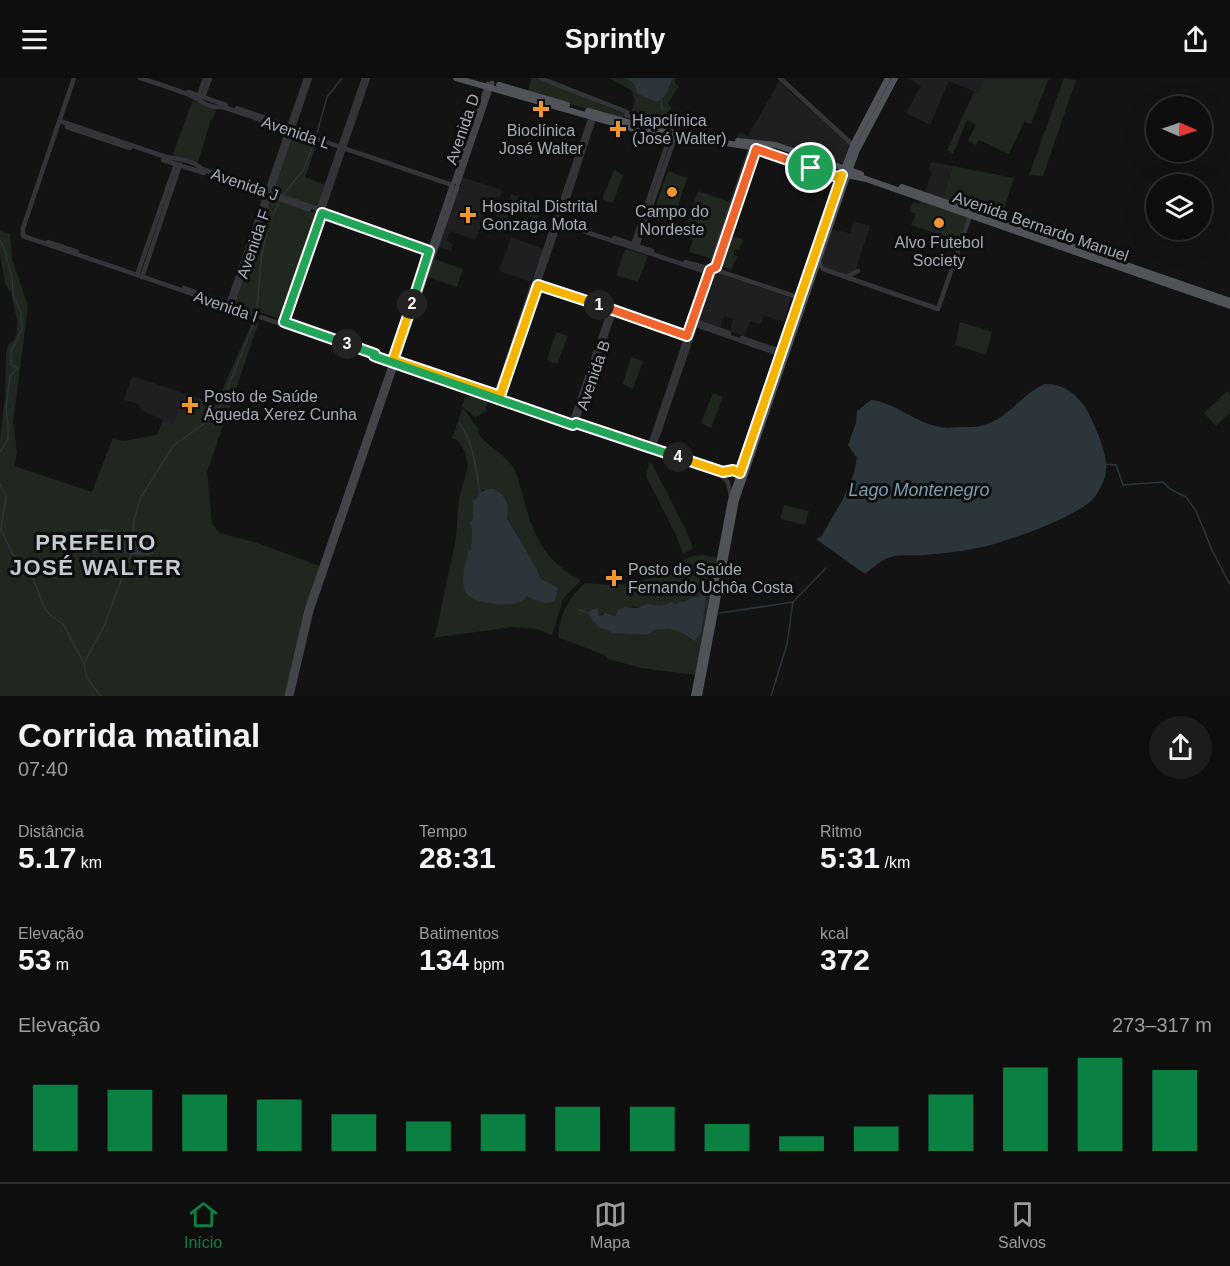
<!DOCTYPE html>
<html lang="pt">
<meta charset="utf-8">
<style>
body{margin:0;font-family:Arial,sans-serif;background:#1c1c1d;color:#f1f3f6;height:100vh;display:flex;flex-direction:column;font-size:22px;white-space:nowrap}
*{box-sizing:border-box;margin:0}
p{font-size:20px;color:#9b9c9e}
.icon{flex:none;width:33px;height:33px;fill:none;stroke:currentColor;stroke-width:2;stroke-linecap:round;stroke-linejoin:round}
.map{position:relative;height:618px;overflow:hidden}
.panel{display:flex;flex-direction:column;background:#0e0e0f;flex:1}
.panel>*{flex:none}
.needle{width:39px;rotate:92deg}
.tools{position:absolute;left:1146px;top:18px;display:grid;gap:12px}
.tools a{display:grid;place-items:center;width:66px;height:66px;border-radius:50%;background:#0e0e0f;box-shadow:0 6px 24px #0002,0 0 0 2px #2e2e2f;font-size:30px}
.pin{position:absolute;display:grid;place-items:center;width:51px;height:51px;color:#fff;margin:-26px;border:3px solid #fff;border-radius:50%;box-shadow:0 2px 6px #0007}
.km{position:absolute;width:30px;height:30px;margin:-15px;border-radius:50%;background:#222;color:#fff;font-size:16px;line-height:30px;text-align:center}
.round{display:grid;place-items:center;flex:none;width:63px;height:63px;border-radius:32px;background:#1c1c1d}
.headline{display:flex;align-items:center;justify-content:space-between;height:102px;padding:0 18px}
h1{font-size:33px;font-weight:700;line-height:45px}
.metrics{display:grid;grid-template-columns:repeat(3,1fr);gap:9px;height:102px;padding:6px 18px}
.metrics div{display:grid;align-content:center}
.metrics b{font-size:30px;font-weight:700}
.metrics small{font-size:16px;font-weight:400}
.metrics p{font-size:16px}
.chart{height:168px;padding:12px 18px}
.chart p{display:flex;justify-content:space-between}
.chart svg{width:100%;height:108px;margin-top:6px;stroke:#0b8043;stroke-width:6}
header{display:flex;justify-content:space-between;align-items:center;height:78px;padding:0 18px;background:#0e0e0f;font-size:27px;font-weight:700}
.dock{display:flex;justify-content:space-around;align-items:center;height:84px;border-top:2px solid #2e2e2f;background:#0e0e0f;font-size:16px;color:#9b9c9e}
.dock a{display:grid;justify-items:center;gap:3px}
.dock .on{color:#0b8043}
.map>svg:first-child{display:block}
</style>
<header><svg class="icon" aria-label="menu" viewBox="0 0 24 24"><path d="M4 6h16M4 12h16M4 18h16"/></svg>Sprintly<svg class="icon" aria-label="share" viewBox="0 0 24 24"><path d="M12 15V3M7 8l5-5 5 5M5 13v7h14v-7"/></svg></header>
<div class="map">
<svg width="1230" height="618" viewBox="0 0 1230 618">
<rect width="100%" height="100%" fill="#131314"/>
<g fill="#1f1f21">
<path d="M907 0H984L978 15 949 3 930 47 906 35 921 8Z"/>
<path d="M779 4 849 66 843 86 778 64 776 65 736 60 740 54 748 58Z"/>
<path d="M931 84 953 88 942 120 925 114 932 94 928 92Z"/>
<path d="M462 99 502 112 500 119 496 118 495 124 507 128 511 116 520 119 519 122 542 130 538 141 511 131 507 142 487 135 475 162 450 153 446 163 453 166 451 173 438 169 458 111 461 108Z"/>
<path d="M854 143 870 148 856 191 851 196 846 197 824 189 820 183 830 151 850 155Z"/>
<path d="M511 159 544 171 531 204 499 193Z"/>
<path d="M716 194 791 220 784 244 764 238 761 246 750 243 744 258 730 253 733 241 724 238 720 250 700 243Z"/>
<path d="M132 298 202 321 195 337 174 347 141 332 138 326 124 322Z"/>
</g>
<g fill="#1f271f" fill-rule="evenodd">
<path d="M531 0H536L625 36 622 41 528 14Z"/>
<path d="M609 0H676L675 5 679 9 668 25 671 30 667 36 664 37 661 46 631 35 635 23 632 13Z"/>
<path d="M984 0H1049L1031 46 1024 44 1009 76 979 62 976 67 968 63 976 46 967 42 953 76 947 72 974 14 978 15Z"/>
<path d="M1064 0 1076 2 1043 98 1029 97Z"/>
<path d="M194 23 216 32 213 41H211L198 84 196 85 175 78 173 76 192 24Z"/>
<path d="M294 54 318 63 305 99 325 107 317 128 272 114Z"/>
<path d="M953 88 1014 100 1001 140 942 120Z"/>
<path d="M614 92 623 97 613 125 603 122V119Z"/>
<path d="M668 93 687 100 676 134 656 127Z"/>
<path d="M698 113 731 124 711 180 689 174 693 162 683 158Z"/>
<path d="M270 119 316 135 279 241 234 225Z"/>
<path d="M920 123 967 139 959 163 911 147 916 136 910 133 913 124 919 126Z"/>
<path d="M0 153 10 156 12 180 28 228 13 344 17 375 14 388 92 414 113 360 123 363 157 357 163 342 174 346 179 333 195 337 202 321 216 326 253 242 259 244 207 394 212 446 220 455 258 465 322 489 287 618H0V361L5 318 6 276 8 267 14 262 17 253V242L11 215 5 205 0 176Z"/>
<path d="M729 157 743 161 739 172H734V176L737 179 731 192 719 187 727 168 728 161 729 162Z"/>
<path d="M627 171 648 178 638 204 616 197 625 172Z"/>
<path d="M434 181 463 191 457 209 428 199Z"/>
<path d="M960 244 992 254 986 277 955 267Z"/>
<path d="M556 254 568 258 557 286 548 283 547 281Z"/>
<path d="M631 279 643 283 633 311 623 306Z"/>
<path d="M469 312 494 320 493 323 489 322 485 330 488 331 476 340 462 328 465 319 468 320 471 315Z"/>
<path d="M1227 313 1230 316V335L1216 348 1204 335Z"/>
<path d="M713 315 723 319 711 350 701 345Z"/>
<path d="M462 332H465L479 352 478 355C488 370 506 376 514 391 519 401 521 412 524 422 534 459 545 484 581 502L563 521 552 557 537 551 511 549 433 560 436 554 456 460 459 420 468 388 465 374 458 363 452 360ZM482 412H496C503 419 510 430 507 440L537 491 540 500 557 510 550 525 527 518 525 520 471 472 472 453 470 444 473 440 474 425Z"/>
<path d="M649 385 652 386 686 452 693 470 683 476 676 457 646 398Z"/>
<path d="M784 427 809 433 805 447 780 441Z"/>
<path d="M701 477 716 479 717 481 695 597 641 590 608 581 604 577 558 559C561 534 567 522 585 505L612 507 634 505 655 498 689 479ZM699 519 692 562 680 554 668 551H658L646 557 611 555 605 551H601L588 535 591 531 598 530 599 538 606 534 615 538 618 534 632 528C638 530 640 529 646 528 651 527 657 529 661 528 674 526 686 523 699 519Z"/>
</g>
<g fill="#2b353a">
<path d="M627 0H673L665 18 657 24 642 18 637 15 635 7Z"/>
<path d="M1045 306C1066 306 1081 319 1090 338 1098 356 1110 380 1105 399 1103 405 1098 415 1094 420 1078 439 999 467 973 471 957 474 940 476 923 477 912 478 902 476 891 479 880 482 873 490 865 496L816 461 821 459 843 421 854 395 857 380 848 367 856 345 857 333 871 322C894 324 913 343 936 348 945 351 955 349 964 349 972 349 980 349 987 346 1010 338 1023 315 1045 306Z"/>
<path d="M492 410C504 415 511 426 507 440L537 491 540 500 558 510 555 523C547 527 535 523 527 518 525 520 523 523 520 524 510 529 473 526 466 515 459 504 466 485 468 473L471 472 472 453 470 444 473 440V422L477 420 480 414Z"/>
<path d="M99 451C116 450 136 461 151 467L154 471 153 476C137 482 109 470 97 460L96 455Z"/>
<path d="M701 516 706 518V521L701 555 695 563 680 554 668 551H658L646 557 611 555 605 551H601L593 543 588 535 591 531 598 530 599 538 603 537 605 534 615 538 618 532 625 529 638 530 648 526 661 528 672 524 676 526 680 523 684 524 691 520 699 519Z"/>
</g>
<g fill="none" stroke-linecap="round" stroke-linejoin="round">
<g stroke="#2b353a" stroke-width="1.5">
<path d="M661 21 662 32"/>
<path d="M662 36V45"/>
<path d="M317 55 327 19 342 0"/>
<path d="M283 117 304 91 315 63"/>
<path d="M0 162 4 170 12 199 13 215 21 235 22 251 11 273V287L18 290 10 298 6 330 8 344V361L0 374"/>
<path d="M257 231 261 182 268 146 279 125"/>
<path d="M459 345C474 365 476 392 480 415"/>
<path d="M1104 386 1116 387 1123 407 1163 404 1170 411 1186 419 1196 433 1212 472 1230 507"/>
<path d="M0 406 6 418 1 451 12 475 33 500 44 529 50 537 63 546 84 585 87 600 101 618"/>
<path d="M133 462V446L140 421 173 368 205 345 221 327 255 242"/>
<path d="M793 524 826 490"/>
<path d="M577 531 588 535"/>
<path d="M720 535 793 524"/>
<path d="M84 585 104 548 131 476"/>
<path d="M771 618 787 566 793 524"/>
</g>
<g stroke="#343539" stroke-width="4.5">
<path d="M74 0 23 150V158L720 396 728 404 731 419"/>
<path d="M140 0C156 5 172 10 187 16 201 22 206 30 223 29L452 107"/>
<path d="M540 0 627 34"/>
<path d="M780 0 853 67"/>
<path d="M188 14 226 27"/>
<path d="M199 17 205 0"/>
<path d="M203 19 210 0"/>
<path d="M237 30 311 56"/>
<path d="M626 37 677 53"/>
<path d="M60 43 166 79C179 81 192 82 202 91L431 170"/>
<path d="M67 49 130 70"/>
<path d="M163 82 204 95"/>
<path d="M229 104 309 131"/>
<path d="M331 139 377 155"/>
<path d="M556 140 592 36"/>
<path d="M561 141 595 37"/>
<path d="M559 145 709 195 719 193 800 220"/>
<path d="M614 160 652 173"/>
<path d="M48 164 77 174"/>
<path d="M405 164 429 173"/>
<path d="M633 167 669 61"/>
<path d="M637 168 674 62"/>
<path d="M818 183 823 191 938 231 971 135"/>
<path d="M685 184 711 191"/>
<path d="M137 197 176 86"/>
<path d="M142 199 180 87"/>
<path d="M846 199 858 193"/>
<path d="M534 205 555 142"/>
<path d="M538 206 559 145"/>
<path d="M184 210 250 233"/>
<path d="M537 210 688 261"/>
<path d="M549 211 680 255"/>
<path d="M228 227 306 0"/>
<path d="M232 227 310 0"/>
<path d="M694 243 729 255"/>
<path d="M279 246 364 0"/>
<path d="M693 246 776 275"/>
<path d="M283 247 368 0"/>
<path d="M742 260 777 272"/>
<path d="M495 320 532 208"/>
<path d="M499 321 536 210"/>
<path d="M573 347 576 345 613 236"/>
<path d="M573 347 572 343 609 235"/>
<path d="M648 373 751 69"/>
<path d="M652 374 756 71"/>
<path d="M684 381 705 388"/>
<path d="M718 392C727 395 732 392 741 396"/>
</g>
<g stroke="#424449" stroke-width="5">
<path d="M454 104 488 6"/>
<path d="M458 105 492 5"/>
<path d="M431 170 452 108"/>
<path d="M435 172 457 109"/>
<path d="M287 618 307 532 430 174"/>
<path d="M291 618 311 533 434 174"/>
</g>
<g stroke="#505358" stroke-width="6">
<path d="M456 0 669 61 713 63 751 69 837 99 847 97 866 101 1230 228"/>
<path d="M499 7 567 27"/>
<path d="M588 33 659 53 713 60"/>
<path d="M738 63 776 67 861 96"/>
<path d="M902 109 1230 223"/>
<path d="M694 618 731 422 842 97 853 67 888 0"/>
<path d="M699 618 736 422 849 93 857 72 895 0"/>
</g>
</g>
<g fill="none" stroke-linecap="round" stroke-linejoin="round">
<defs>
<path id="split-1" d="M599 227 687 258 710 192 716 189 756 71 811 90"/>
<path id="split-2" d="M412 226 393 282 500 318 538 207 599 227"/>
<path id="split-3" d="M347 266 284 244 322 135 429 173 412 226"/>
<path id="split-4" d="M347 266 375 276 374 278 573 347 576 345 678 379"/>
<path id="split-5" d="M678 379 723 394 733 392 740 395 842 97 837 99 811 90"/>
</defs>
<use href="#split-1" stroke="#fff" stroke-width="12"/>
<use href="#split-2" stroke="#fff" stroke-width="12"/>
<use href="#split-3" stroke="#fff" stroke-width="12"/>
<use href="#split-4" stroke="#fff" stroke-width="12"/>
<use href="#split-5" stroke="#fff" stroke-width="12"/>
<use href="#split-1" stroke="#f0652b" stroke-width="8"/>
<use href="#split-2" stroke="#f5b400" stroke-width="8"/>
<use href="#split-3" stroke="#22a559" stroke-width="8"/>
<use href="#split-4" stroke="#22a559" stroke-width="8"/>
<use href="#split-5" stroke="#f5b400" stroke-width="8"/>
</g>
<g fill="#f0962f" stroke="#0e0e0f" stroke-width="2">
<path d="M538 22h6v6h6v6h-6v6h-6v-6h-6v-6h6z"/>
<path d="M615 42h6v6h6v6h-6v6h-6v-6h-6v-6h6z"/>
<circle cx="672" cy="114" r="6"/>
<path d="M465 128h6v6h6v6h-6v6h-6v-6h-6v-6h6z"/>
<circle cx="939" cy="145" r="6"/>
<path d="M187 318h6v6h6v6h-6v6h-6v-6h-6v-6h6z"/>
<path d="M611 491h6v6h6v6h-6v6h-6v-6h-6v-6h6z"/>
</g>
<g text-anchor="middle" stroke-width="6" stroke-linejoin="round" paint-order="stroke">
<g font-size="16" fill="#a4abb5" stroke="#0e0e0f" text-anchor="start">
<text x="632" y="48">Hapclínica<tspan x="632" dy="18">(José Walter)</tspan></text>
<text x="541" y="58" text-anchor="middle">Bioclínica<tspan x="541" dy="18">José Walter</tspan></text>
<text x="482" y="134">Hospital Distrital<tspan x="482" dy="18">Gonzaga Mota</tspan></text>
<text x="672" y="139" text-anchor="middle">Campo do<tspan x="672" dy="18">Nordeste</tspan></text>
<text x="939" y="170" text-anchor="middle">Alvo Futebol<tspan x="939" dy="18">Society</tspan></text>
<text x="204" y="324">Posto de Saúde<tspan x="204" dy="18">Águeda Xerez Cunha</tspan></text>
<text x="628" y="497">Posto de Saúde<tspan x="628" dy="18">Fernando Uchôa Costa</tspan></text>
</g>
<g font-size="16" fill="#a4abb5" stroke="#0e0e0f">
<text transform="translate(462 51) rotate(-71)" y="6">Avenida D</text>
<text transform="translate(296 54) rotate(19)" y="6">Avenida L</text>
<text transform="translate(245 106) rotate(19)" y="6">Avenida J</text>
<text transform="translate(1041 148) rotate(19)" y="6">Avenida Bernardo Manuel</text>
<text transform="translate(253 166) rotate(-71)" y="6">Avenida F</text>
<text transform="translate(226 228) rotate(19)" y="6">Avenida I</text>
<text transform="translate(593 297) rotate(-71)" y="6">Avenida B</text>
</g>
<g font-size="18" font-style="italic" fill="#7b9eb0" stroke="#0e0e0f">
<text x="919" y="418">Lago Montenegro</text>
</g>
<g font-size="22" font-weight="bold" letter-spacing="1.5" fill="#c5cad1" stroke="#0e0e0f">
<text x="96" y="472">PREFEITO<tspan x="96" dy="25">JOSÉ WALTER</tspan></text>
</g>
</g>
</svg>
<div class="tools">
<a><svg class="needle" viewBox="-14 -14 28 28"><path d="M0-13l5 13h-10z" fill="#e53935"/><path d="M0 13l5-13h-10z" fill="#9b9c9e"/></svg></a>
<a><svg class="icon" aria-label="layers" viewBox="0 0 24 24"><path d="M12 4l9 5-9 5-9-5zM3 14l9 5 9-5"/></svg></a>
</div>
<div class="pin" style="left:811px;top:90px;background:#1e9e55"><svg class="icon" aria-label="arrive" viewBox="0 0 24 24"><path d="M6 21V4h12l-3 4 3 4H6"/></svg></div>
<b class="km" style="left:599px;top:227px">1</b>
<b class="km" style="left:412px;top:226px">2</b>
<b class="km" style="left:347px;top:266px">3</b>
<b class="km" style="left:678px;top:379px">4</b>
</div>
<section class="panel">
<div class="headline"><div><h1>Corrida matinal</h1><p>07:40</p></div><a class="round"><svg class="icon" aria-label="share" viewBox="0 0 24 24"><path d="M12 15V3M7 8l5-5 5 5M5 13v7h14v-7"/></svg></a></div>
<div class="metrics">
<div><p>Distância</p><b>5.17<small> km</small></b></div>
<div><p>Tempo</p><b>28:31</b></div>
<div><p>Ritmo</p><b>5:31<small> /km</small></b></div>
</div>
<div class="metrics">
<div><p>Elevação</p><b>53<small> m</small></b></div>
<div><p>Batimentos</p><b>134<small> bpm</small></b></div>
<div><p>kcal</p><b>372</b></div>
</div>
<div class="chart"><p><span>Elevação</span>273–317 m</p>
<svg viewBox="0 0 160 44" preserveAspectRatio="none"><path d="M5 44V17M15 44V19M25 44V21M35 44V23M45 44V29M55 44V32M65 44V29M75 44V26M85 44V26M95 44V33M105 44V38M115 44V34M125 44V21M135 44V10M145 44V6M155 44V11"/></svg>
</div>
</section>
<nav class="dock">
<a class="on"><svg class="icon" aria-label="home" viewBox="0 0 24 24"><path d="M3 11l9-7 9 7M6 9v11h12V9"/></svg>Início</a>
<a><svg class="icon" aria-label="map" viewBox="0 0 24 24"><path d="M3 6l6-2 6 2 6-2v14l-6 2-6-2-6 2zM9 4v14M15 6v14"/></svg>Mapa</a>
<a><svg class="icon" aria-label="saved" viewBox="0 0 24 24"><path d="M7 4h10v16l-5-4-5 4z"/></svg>Salvos</a>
</nav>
